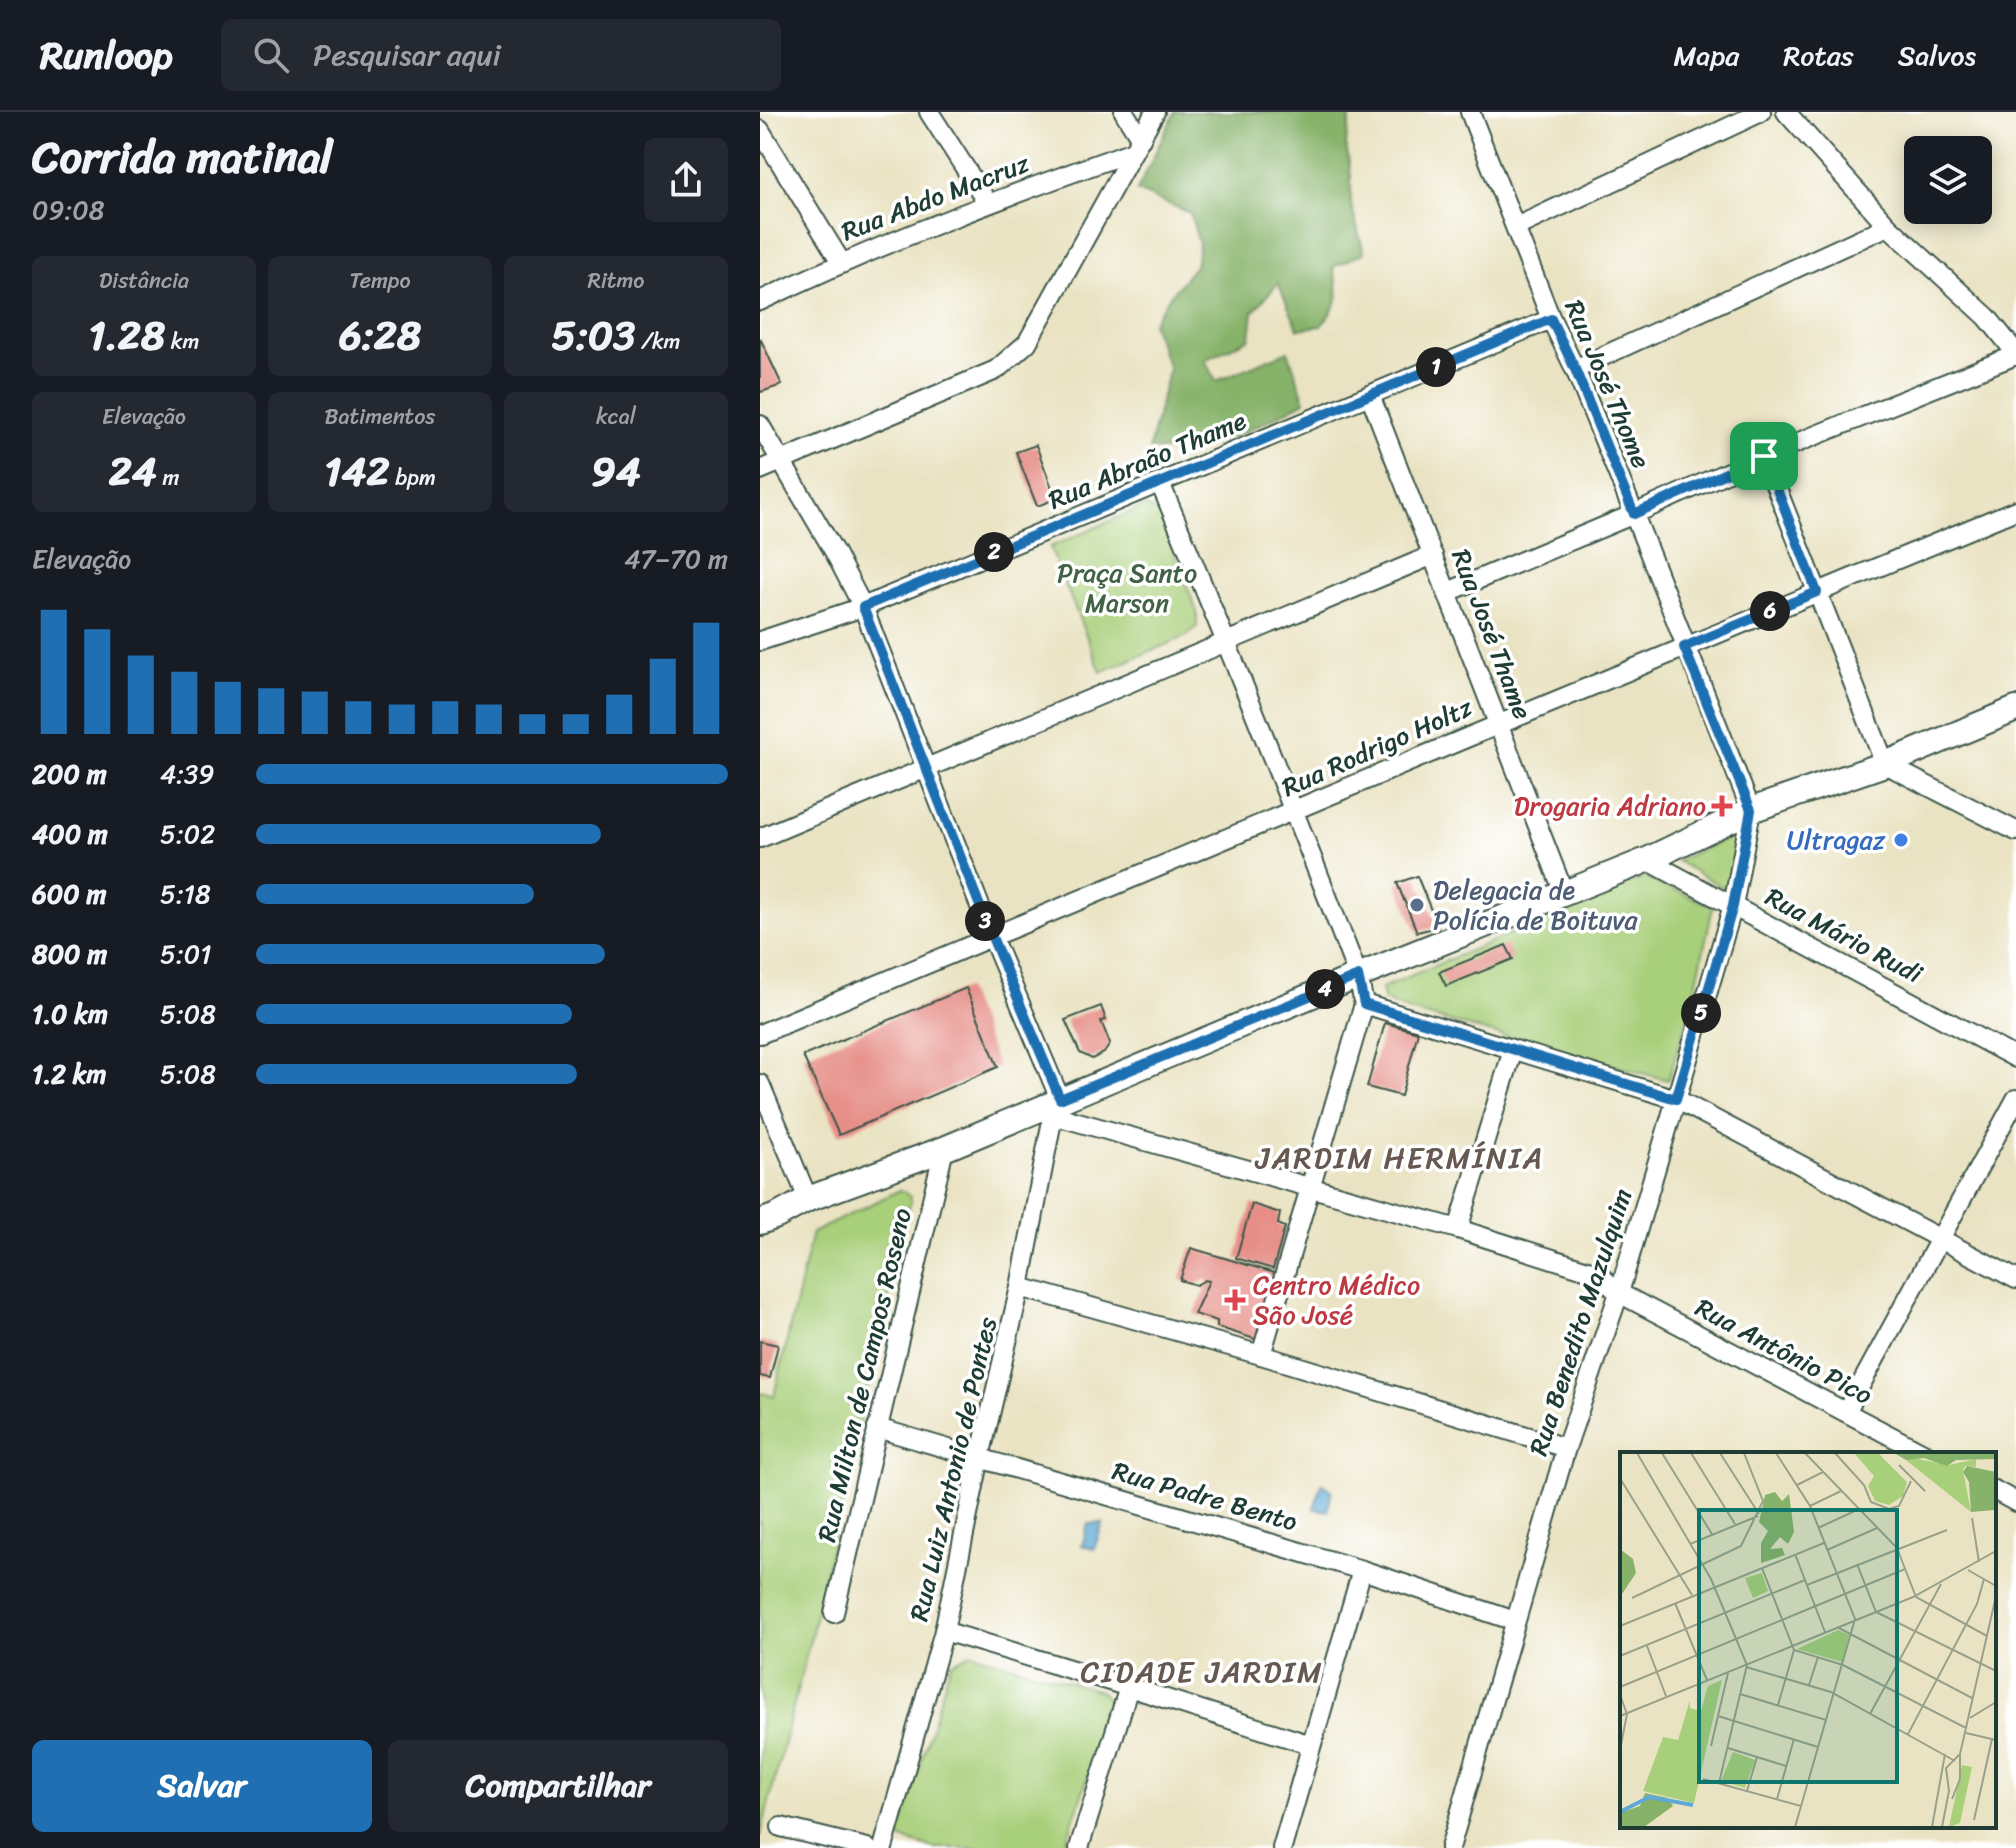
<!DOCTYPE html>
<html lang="pt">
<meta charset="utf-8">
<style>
body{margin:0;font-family:Sriracha,sans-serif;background:#242831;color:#f1f3f6;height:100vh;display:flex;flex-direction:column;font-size:30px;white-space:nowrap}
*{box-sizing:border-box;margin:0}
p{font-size:26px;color:#9ea1a6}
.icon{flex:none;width:44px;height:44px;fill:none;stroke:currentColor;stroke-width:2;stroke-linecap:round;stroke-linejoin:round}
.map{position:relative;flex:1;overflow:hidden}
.panel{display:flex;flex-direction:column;background:#171b24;width:760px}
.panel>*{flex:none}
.fabs{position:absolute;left:1144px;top:24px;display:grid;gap:16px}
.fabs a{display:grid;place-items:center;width:88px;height:88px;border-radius:12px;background:#171b24;box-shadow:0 4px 20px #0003;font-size:40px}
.pin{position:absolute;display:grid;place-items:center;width:68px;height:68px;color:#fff;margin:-34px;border-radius:16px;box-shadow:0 4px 12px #0006}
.km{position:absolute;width:40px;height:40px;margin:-20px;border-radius:50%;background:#222;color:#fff;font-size:22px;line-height:40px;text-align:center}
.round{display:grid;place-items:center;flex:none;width:84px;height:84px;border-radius:12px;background:#242831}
.headline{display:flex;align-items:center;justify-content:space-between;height:136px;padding:0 32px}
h1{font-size:44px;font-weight:700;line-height:60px}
.metrics{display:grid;grid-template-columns:repeat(3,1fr);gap:12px;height:136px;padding:8px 32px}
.metrics div{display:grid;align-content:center;border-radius:12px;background:#242831;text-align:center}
.metrics b{font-size:40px;font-weight:700}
.metrics small{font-size:22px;font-weight:400}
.metrics p{font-size:22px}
.chart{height:224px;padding:16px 32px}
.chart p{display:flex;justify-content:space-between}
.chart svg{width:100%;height:144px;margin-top:8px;stroke:#1f6fb2;stroke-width:6}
.primary-button{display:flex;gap:16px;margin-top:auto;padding:16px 32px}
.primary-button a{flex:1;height:92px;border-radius:12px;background:#1f6fb2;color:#fff;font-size:32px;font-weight:700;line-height:92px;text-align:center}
.primary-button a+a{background:#242831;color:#f1f3f6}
ul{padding:0 32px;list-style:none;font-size:26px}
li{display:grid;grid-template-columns:128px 96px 1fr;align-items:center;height:60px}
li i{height:20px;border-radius:10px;background:#1f6fb2}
header{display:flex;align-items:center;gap:48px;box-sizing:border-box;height:112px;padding:0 40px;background:#171b24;border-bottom:2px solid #363941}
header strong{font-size:38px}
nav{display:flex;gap:44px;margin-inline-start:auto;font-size:28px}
.search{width:560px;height:72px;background:#242831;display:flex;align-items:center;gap:20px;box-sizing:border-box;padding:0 28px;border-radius:12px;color:#9ea1a6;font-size:30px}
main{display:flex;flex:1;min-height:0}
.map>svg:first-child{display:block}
</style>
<header>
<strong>Runloop</strong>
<div class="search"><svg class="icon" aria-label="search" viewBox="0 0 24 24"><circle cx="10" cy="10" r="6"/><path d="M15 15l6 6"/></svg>Pesquisar aqui</div>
<nav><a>Mapa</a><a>Rotas</a><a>Salvos</a></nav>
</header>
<main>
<section class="panel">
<div class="headline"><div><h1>Corrida matinal</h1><p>09:08</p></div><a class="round"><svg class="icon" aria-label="share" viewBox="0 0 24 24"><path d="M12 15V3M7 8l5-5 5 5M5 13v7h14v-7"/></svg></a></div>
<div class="metrics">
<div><p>Distância</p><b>1.28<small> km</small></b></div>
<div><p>Tempo</p><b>6:28</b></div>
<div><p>Ritmo</p><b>5:03<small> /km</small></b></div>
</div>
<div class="metrics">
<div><p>Elevação</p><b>24<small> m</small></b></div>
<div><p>Batimentos</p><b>142<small> bpm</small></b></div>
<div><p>kcal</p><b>94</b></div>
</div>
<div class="chart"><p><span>Elevação</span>47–70 m</p>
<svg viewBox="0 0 160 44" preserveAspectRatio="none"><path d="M5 44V6M15 44V12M25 44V20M35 44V25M45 44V28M55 44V30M65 44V31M75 44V34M85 44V35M95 44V34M105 44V35M115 44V38M125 44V38M135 44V32M145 44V21M155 44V10"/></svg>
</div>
<ul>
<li><b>200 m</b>4:39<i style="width:100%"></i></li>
<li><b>400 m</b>5:02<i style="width:73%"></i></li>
<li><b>600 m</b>5:18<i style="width:59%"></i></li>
<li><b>800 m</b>5:01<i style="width:74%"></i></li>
<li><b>1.0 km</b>5:08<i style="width:67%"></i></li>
<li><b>1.2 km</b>5:08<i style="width:68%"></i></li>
</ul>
<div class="primary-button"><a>Salvar</a><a>Compartilhar</a></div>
</section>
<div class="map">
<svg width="1256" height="1736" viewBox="0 0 1256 1736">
<rect width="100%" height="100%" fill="#fff"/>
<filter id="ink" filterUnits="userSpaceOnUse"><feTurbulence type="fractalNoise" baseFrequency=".0125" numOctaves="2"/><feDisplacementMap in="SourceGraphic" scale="16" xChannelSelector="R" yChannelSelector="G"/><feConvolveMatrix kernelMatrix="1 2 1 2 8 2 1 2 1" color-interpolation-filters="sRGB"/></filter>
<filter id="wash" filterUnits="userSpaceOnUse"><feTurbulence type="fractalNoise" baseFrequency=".006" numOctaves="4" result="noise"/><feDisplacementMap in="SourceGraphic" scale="32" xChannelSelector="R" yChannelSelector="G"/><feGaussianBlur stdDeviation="1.8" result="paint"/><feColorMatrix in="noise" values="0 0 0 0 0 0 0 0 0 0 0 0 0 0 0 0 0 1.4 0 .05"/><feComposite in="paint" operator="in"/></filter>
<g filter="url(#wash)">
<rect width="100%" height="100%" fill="#eae3c3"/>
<g fill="#a8cf79" stroke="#648656" stroke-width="2">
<path d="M385 394 400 402 437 500V514L427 524 341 560 290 435Z"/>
<path d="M971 724 977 725 979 732 966 777 917 749Z"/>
<path d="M884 765 953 794 933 888 908 968 650 899 623 888 622 876Z"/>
<path d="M140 1078 151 1085 150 1091 53 1516 0 1726V1281L14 1284 52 1121Z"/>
<path d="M211 1541 340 1579 352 1592 304 1736H174L138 1726 191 1551Z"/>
</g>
<path fill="#86b269" stroke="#52784e" stroke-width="2" d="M415 0H591L586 32 591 64V92L604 141 573 155C581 185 580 190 561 214L538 217 518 171 493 200 490 226 445 248 456 269 528 239 545 289C496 315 446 345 389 337L409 256 392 211 409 185 435 154 439 132 430 101 377 79Z"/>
<g fill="#5ea9d6" stroke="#3e7385" stroke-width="2">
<path d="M562 1371 572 1379 568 1399 554 1397Z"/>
<path d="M343 1411 334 1437 322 1434 328 1412Z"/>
</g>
<g id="blocks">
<g fill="#e68e87">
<path d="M0 226 22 273 1 280 0 278Z"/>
<path d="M276 333 296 387 277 394 256 340Z"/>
<path d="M657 764 678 815 657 820 637 771Z"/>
<path d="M746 833 753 847 686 874 679 860Z"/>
<path d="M206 876 238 955 79 1023 43 944Z"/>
<path d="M341 894 346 908 341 909 350 932 344 941 332 947 320 941 305 908Z"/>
<path d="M625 911 658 920 641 984 607 975Z"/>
<path d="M492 1092 520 1101 518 1112 525 1115 513 1157 476 1146Z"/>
<path d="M431 1136 518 1162 498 1228 457 1215V1209L434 1202 449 1169 445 1168 436 1173 420 1168Z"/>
<path d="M0 1229 18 1233 10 1266 0 1264Z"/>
</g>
</g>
</g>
<g filter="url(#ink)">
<use href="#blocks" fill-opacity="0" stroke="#3d5649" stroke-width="2"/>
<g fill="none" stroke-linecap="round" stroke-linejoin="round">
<defs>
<g id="street">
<path d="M169 0 227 90"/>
<path d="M364 0 381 27"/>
<path d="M1026 0 1128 114 1227 205 1256 241"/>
<path d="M0 18 81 150"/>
<path d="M756 115 1001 0"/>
<path d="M0 189C121 131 246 84 373 39"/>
<path d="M815 257 1128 114"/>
<path d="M610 283 804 781"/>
<path d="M0 313 75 441 103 495 232 825 300 987 293 1003 260 1175 220 1345 184 1519 123 1736"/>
<path d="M1004 344 1125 652 1256 719"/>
<path d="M0 358 236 258 267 231 395 0"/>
<path d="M400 371C469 534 534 698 598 864L604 892 916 987 1256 1167"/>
<path d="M688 480 874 402 1004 344 1256 243"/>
<path d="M0 529 103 495 791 207"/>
<path d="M0 726 673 443"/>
<path d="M887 748 1256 946"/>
<path d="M0 922C419 747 836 570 1256 398"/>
<path d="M0 972 48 1087"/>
<path d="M293 1003 698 1117 837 1161 859 1181 1165 1342"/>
<path d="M698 1117 753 938"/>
<path d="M260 1175 501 1243 806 1336"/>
<path d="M501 1243 604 892"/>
<path d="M1086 1300 1256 987"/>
<path d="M117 1316 602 1458 755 1509"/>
<path d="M1234 1378 1256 1390"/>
<path d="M74 1501 184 1037"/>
<path d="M184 1519 369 1575 551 1633"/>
<path d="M21 1715 107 1736"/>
<path d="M319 1736 369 1575"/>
<path d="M522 1736 602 1458"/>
<path d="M690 1736 806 1336 859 1181 973 794 991 698 862 372 815 257 791 207 710 0"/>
</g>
<path id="secondary" d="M0 1110 17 1104 48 1087 184 1037 598 864 887 748 991 698 1125 652 1256 597"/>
</defs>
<use href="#street" stroke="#3d5649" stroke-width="22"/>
<use href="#secondary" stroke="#3d5649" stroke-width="28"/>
<use href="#street" stroke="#fff" stroke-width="18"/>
<use href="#secondary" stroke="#fff" stroke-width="24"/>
</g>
</g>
<g fill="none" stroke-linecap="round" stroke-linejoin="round" filter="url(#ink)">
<defs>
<path id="route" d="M791 207 815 257 874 402 1004 344 1057 480 924 535 991 698 973 794 916 987 604 892 598 864 300 987 232 825 103 495Z"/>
</defs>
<use href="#route" stroke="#fff" stroke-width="16"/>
<use href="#route" stroke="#1f6fb2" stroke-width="10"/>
</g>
<g fill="#e0444e" stroke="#fff" stroke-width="3">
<path d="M958 682h8v8h8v8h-8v8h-8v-8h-8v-8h8z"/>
<path d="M471 1176h8v8h8v8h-8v8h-8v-8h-8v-8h8z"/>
</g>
<circle fill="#3f7fe0" stroke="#fff" stroke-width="3" cx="1141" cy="728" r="8"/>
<circle fill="#5c6f8a" stroke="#fff" stroke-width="3" cx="657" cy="793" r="8"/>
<g text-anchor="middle" stroke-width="7" stroke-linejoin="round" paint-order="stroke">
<g font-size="26" fill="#1f3d34" stroke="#fff">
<text transform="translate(175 85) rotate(-21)" y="9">Rua Abdo Macruz</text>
<text transform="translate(848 272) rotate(67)" y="9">Rua José Thome</text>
<text transform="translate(387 348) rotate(-23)" y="9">Rua Abraão Thame</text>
<text transform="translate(732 522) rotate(69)" y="9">Rua José Thame</text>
<text transform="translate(617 635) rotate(-24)" y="9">Rua Rodrigo Holtz</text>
<text transform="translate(1084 823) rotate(28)" y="9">Rua Mário Rudi</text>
<text transform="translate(820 1210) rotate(-72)" y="9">Rua Benedito Mazulquim</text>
<text transform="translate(1024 1239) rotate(28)" y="9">Rua Antônio Pico</text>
<text transform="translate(104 1263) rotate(-77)" y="9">Rua Milton de Campos Roseno</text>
<text transform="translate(193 1357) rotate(-77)" y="9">Rua Luiz Antonio de Pontes</text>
<text transform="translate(445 1384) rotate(16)" y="9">Rua Padre Bento</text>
</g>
<g font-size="26" fill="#416245" stroke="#fff">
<text x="367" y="470">Praça Santo<tspan x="367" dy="30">Marson</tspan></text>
</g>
<g font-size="26" fill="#be3a42" stroke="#fff" text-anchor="end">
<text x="946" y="703">Drogaria Adriano</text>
<text x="493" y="1182" text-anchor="start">Centro Médico<tspan x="493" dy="30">São José</tspan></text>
</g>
<g font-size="26" fill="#366cbe" stroke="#fff" text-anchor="end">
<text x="1125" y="737">Ultragaz</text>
</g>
<g font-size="26" fill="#4e5e75" stroke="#fff" text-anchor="start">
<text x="673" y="787">Delegacia de<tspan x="673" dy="30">Polícia de Boituva</tspan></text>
</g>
<g font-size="30" letter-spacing="2" fill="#655951" stroke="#fff">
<text x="640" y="1056">JARDIM HERMÍNIA</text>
<text x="442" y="1570">CIDADE JARDIM</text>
</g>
</g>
<g transform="translate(860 1340)">
<rect width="376" height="376" fill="#eae3c3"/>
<path d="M234 1H258L287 30 283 44 269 53 255 49 248 34 254 24ZM288 5 329 13 356 7V15L345 14 343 18 351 60 286 8ZM142 121 148 139 133 146 125 126ZM218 178 229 183 222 210 177 197ZM102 228 74 351 23 339 43 285 58 288 70 248V256L81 259 88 234ZM113 300 135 308 125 336 101 329ZM342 313 352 315 340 371 329 375Z" fill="#a8cf79"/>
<path d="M274 1H376V7L336 8 327 14 304 6 286 8ZM347 14 376 20 375 58 351 60 349 30 343 20ZM155 40 162 49 169 42 174 80 168 92 160 85 150 97 162 96 165 103 141 111V91L148 79 139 70 145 43ZM0 97 13 107 16 121 0 145ZM25 341 48 346 53 354 24 375H0V361L20 354Z" fill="#86b269"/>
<path fill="none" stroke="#5ea9d6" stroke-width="4" d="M0 360 29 345 73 353"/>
<path fill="none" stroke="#99a18a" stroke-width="2" d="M17 1 91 127 127 213 99 331M42 1 92 82M71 1 115 72M100 1 139 62M156 1 190 54 235 167 175 375M185 1 277 96 296 145 367 184M215 1 244 33 251 50M279 13 305 39M1 28 72 143M177 33 203 20M251 50 269 57 279 54 291 29M190 54 221 39M352 66 359 110M198 76 239 57M70 92 138 64M207 98 257 76M175 102 205 180M237 112 256 160 376 219M142 116 174 198 223 213 346 276M348 118 376 134M187 133 327 78M12 146 121 94 143 49 124 1M55 151 87 228M0 174 204 91M219 176 352 246M27 194 46 244M0 204 185 128M126 215 211 240 335 309M189 233 198 205M0 235 285 117M120 242 206 268M0 243 7 262 0 298M158 253 174 198M250 262 321 132M0 264 293 145 376 99M98 264 198 295M350 266 376 250M346 281 376 288M288 282 357 152 364 127M91 294 108 221M108 296 166 314M83 327 181 354M127 339 137 305M157 347 174 287M332 347 340 327V303M354 368 372 287M312 375 325 302M322 375 329 339 326 316 340 302 376 144"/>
<path fill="#0f766e" fill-opacity="0.15" stroke="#0f766e" stroke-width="4" d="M79 58H277V330H79Z"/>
<rect width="376" height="376" fill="none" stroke="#1f3d34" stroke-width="4"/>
</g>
</svg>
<div class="fabs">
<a><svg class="icon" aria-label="layers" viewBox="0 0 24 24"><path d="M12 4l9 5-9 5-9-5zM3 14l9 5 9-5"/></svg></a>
</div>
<div class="pin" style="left:1004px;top:344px;background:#1e9e55"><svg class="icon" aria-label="arrive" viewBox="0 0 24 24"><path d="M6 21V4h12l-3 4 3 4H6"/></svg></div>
<b class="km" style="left:676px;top:255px">1</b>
<b class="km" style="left:234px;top:440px">2</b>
<b class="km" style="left:225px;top:809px">3</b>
<b class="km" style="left:565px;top:877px">4</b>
<b class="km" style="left:941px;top:901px">5</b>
<b class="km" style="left:1010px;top:499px">6</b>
</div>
</main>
